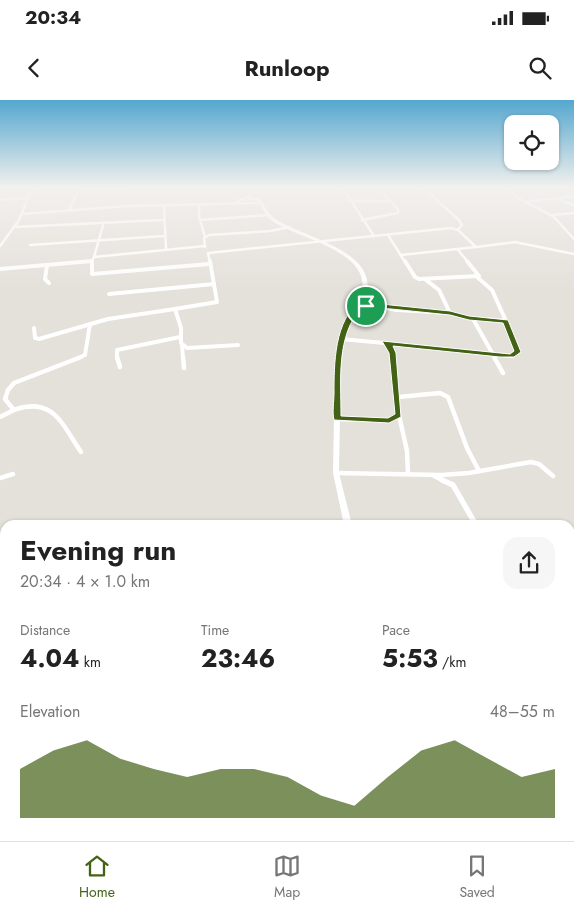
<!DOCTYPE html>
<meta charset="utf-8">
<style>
body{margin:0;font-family:Jost,sans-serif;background:#f6f6f6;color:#222;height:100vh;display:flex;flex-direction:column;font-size:19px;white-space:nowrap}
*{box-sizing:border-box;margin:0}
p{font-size:16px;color:#767676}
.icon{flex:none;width:28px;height:28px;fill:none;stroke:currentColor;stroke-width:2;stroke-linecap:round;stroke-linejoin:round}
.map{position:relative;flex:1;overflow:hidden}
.side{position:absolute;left:0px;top:420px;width:575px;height:321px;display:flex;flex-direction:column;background:#fff;border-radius:15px 15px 0 0;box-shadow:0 1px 4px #0004}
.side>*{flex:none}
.fabs{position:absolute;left:504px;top:15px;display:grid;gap:10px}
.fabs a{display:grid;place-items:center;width:55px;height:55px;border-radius:10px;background:#fff;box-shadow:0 1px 4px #0004;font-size:25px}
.pin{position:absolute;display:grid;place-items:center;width:42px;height:42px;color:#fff;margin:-21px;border:2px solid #fff;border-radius:50%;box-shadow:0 1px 5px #0007}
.round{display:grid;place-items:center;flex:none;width:52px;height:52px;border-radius:15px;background:#f6f6f6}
.summary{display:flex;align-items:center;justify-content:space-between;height:85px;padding:0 20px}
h1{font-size:28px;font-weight:700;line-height:38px}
.figures{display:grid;grid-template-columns:repeat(3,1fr);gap:8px;height:85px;padding:5px 20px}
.figures div{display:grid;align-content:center}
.figures b{font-size:25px;font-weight:700}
.figures small{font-size:14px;font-weight:400}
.figures p{font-size:14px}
.chart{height:140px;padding:10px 20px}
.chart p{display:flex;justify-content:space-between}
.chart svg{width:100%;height:90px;margin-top:5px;fill:#446215;opacity:.7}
.status{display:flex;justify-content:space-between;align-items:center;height:35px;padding:0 25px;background:#fff;direction:ltr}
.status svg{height:14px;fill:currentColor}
header{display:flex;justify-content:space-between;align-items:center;height:65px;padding:0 20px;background:#fff;font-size:22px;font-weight:700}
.tab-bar{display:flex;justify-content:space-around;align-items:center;height:70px;border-top:1px solid #e0e0e0;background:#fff;font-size:14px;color:#767676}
.tab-bar a{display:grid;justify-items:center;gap:2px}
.tab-bar .current{color:#446215}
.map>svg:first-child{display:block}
</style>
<div class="status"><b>20:34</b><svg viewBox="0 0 49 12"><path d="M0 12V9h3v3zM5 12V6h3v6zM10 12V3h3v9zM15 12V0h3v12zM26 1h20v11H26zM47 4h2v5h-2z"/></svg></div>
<header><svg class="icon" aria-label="back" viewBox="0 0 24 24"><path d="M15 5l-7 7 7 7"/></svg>Runloop<svg class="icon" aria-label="search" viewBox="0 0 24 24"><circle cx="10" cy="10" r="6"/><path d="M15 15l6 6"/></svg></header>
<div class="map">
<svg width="574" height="741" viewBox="0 0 574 741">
<rect width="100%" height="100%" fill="#e4e0da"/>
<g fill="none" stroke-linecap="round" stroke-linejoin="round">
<g stroke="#fff" stroke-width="2.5">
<path d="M0 87H20"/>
<path d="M120 87H146"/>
<path d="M342 87 374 136"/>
<path d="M422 87 458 119 462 125 458 130"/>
<path d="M509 87 516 97 554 117 574 139"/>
<path d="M79 89 122 88"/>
<path d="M0 100 26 98 34 87"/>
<path d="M560 100 574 105"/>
<path d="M349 101H391"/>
<path d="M525 102 574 96"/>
<path d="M234 103 247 97"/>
<path d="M164 106 166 149"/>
<path d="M199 106V116L205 137"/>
<path d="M69 110 80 87"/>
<path d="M21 114 129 106 261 103"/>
<path d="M552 115 574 113"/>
<path d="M200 120 269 115"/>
<path d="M362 120 398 113V109L377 87"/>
<path d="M15 127 163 120"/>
<path d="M388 135 405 162"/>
<path d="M30 145 164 136"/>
<path d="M0 146 19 120 29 96"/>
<path d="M205 147 204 138 209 135 270 131 290 127"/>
<path d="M458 150 468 162"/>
<path d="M401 155 476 147"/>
<path d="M94 157 104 122"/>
<path d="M81 162 92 161 94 157 205 146"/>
<path d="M210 162 208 153 451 128 458 130 476 147 515 142 574 154"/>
</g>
<g stroke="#fff" stroke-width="4">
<path d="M92 161V174L209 164"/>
<path d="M210 161 217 202 175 209 181 228V243L187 248 238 245"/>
<path d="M405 161 415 177 419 179 479 176 467 161"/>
<path d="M47 165 45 179 49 183"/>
<path d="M0 169 92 161"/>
<path d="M477 177 492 190 506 221"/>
<path d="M109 194 214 184"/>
<path d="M361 204 397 210 450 213"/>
<path d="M473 219 495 258"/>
<path d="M34 228 35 238 39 239 108 219 175 209"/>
<path d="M341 239 384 243 391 246 392 258"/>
<path d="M384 243 512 256 518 252 506 221 469 218 450 213 439 190 426 180"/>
<path d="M182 245 183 258"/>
<path d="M78 258 85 255 90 224"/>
<path d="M117 258V250L180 237"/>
</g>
<g stroke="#fff" stroke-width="4.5">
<path d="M117 257 120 267"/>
<path d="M183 257 184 268"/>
<path d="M494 257 503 273"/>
<path d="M398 297 440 293 448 297 467 348 479 371"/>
<path d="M399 315 407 351 408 374"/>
<path d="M0 317 14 310"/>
<path d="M337 319 389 320 399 315 392 257"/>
<path d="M81 352C62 324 53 296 14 310L5 299 8 290 14 283 81 257"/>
<path d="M336 373 442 375 469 373 531 362 539 364 553 376"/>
<path d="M434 376 444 381"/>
<path d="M0 378 13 374"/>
</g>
<g stroke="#fff" stroke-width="5.5">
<path d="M442 380 453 385 476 425"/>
<path d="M570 488H574"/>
</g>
<g stroke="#fff" stroke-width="8">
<path d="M570 671 574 672"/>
<path d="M445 741 446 736"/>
</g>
<g fill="#fff" fill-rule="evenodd">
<path d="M248 87H251L254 94 250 97 260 99C264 105 268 113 274 118 299 137 380 149 366 196L348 225 344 239 341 258 339 373 352 425H344L333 373 335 258 339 239 343 225 361 196C375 150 296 139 271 120 265 115 262 107 258 101L246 99V97L250 94Z"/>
<path d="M243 736H256L253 741H241Z"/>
</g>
</g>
<linearGradient id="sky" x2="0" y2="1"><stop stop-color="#54a7cf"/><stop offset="0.46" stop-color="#f3f1ee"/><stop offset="1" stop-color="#f3f1ee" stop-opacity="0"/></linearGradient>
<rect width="574" height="190" fill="url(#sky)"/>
<path fill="#446215" stroke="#fff" fill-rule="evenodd" d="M361 202 450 211 469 216 508 220 521 252 514 257H500L393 246 396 253 401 317 389 323 334 320C332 312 334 302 334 293 334 266 334 218 361 202ZM362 206 450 215 469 220 503 223 514 251 510 254 500 253 382 241 389 253 395 314 388 318 341 316C341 278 336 237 362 206Z"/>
</svg>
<div class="fabs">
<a><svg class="icon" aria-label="locate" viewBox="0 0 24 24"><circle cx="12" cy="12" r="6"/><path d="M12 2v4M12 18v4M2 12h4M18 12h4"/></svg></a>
</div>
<div class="pin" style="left:366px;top:206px;background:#1e9e55"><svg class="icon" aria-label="arrive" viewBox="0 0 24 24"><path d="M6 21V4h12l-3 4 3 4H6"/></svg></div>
<section class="side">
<div class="summary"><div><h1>Evening run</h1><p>20:34 · 4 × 1.0 km</p></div><a class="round"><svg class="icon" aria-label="share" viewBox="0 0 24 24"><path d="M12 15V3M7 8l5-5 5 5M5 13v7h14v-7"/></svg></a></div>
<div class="figures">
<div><p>Distance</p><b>4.04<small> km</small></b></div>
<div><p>Time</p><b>23:46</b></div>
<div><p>Pace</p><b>5:53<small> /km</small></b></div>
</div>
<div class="chart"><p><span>Elevation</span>48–55 m</p>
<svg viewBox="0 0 160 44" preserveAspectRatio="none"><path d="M0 44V20L10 11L20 6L30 15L40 20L50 24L60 20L70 20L80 24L90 33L100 38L110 24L120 11L130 6L140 15L150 24L160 20V44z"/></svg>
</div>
</section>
</div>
<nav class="tab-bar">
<a class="current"><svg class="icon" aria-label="home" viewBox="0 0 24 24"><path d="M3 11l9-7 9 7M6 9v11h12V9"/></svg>Home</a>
<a><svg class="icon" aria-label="map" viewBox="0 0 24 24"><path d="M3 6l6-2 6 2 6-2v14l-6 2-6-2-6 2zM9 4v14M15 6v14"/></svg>Map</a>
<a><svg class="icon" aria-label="saved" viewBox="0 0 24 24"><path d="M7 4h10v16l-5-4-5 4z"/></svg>Saved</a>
</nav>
